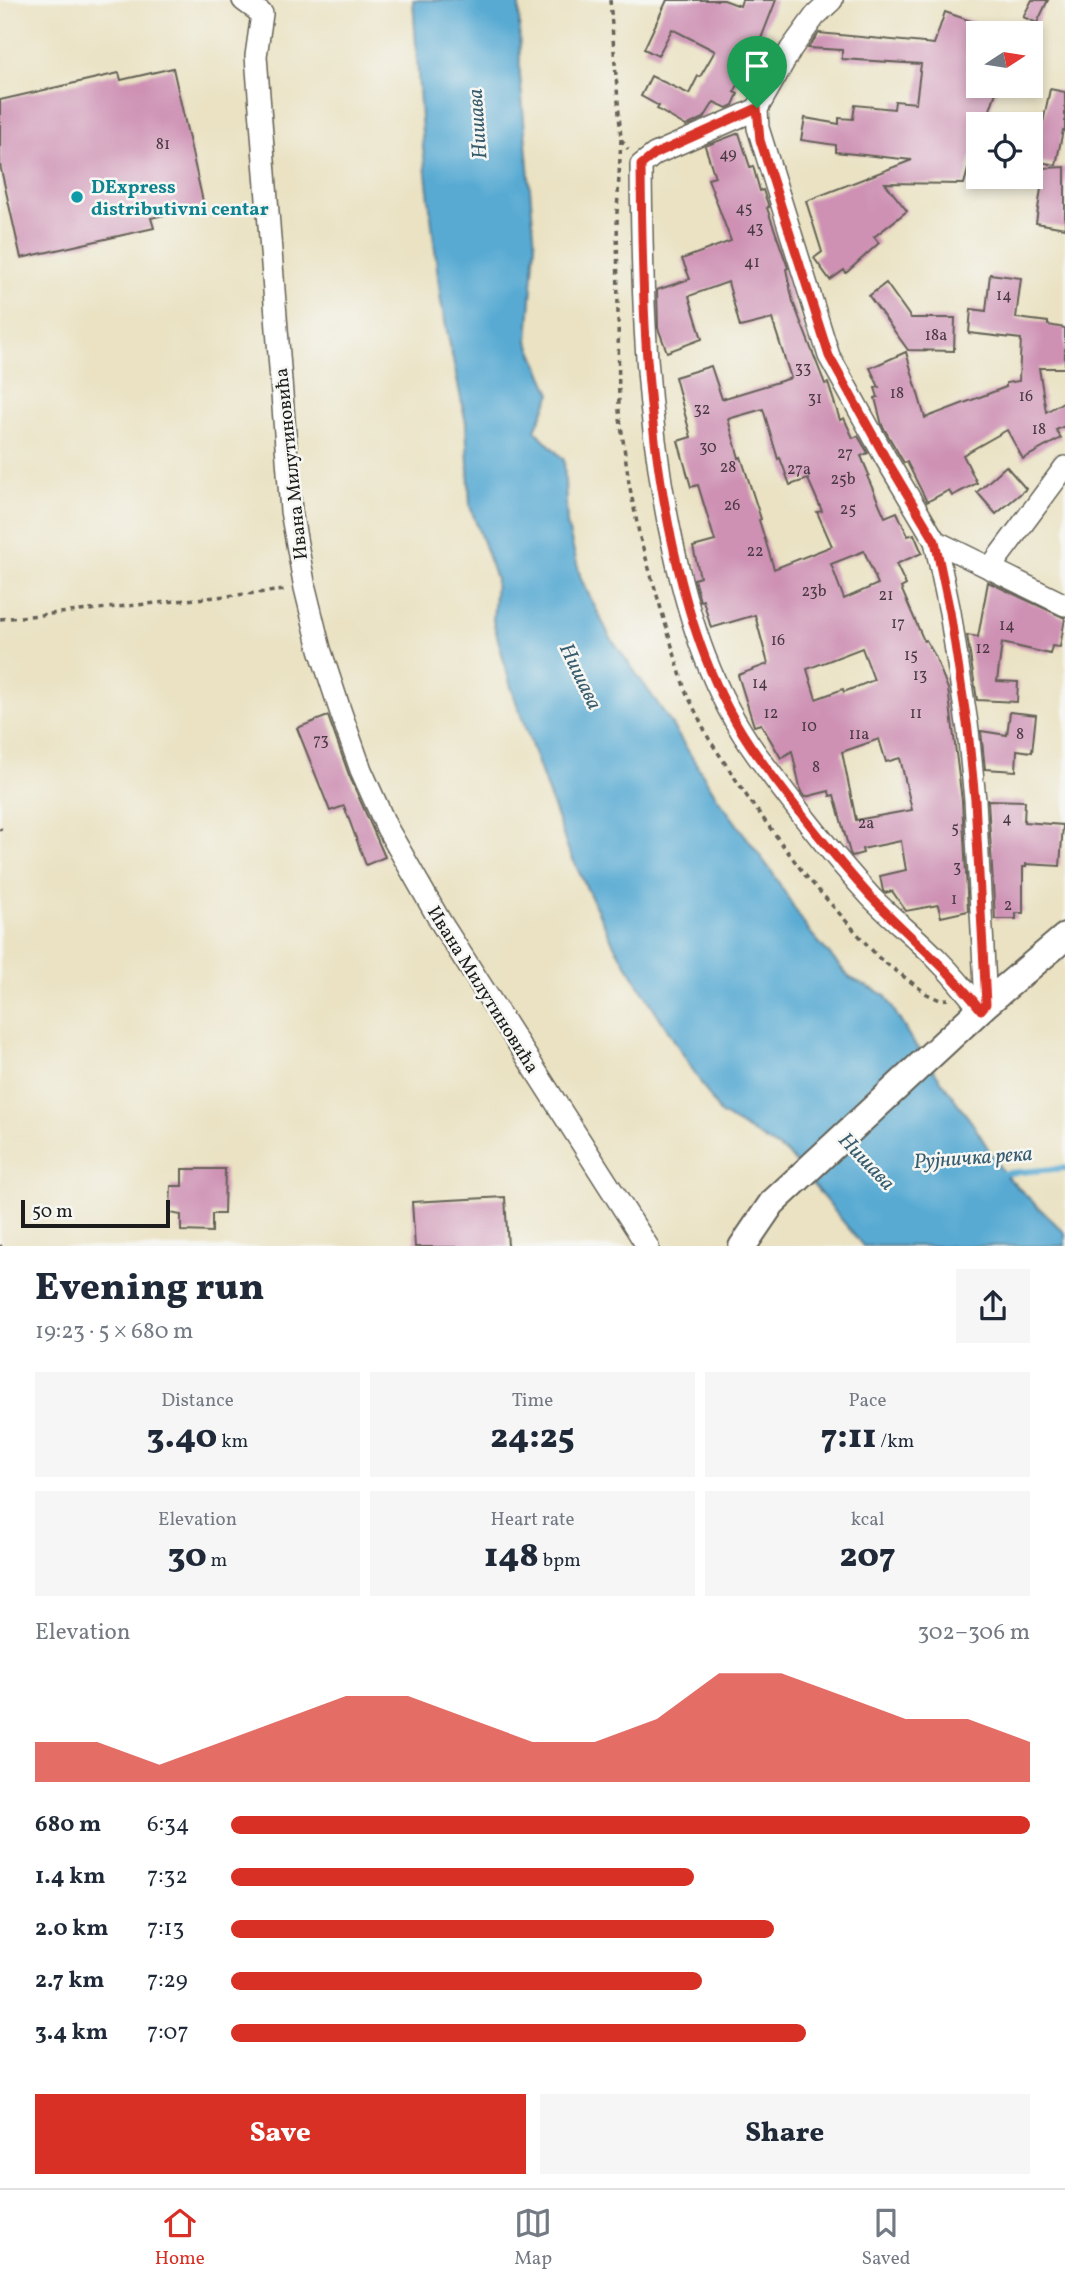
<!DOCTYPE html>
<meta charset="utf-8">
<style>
body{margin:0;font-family:Vollkorn,serif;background:#f6f6f7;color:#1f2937;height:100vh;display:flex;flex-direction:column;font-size:26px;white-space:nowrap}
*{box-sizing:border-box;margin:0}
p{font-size:23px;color:#747a83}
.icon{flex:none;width:38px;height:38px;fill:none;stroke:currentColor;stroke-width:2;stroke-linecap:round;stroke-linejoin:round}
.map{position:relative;height:1246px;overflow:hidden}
.side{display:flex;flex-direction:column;background:#fff;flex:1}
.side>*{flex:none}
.needle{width:46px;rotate:78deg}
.buttons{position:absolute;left:966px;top:21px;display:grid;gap:14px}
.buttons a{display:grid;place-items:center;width:77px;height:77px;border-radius:0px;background:#fff;box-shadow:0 4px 10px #0003;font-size:35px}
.scale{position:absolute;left:21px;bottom:18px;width:149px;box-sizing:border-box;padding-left:7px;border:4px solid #1c1c1c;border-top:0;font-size:19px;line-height:24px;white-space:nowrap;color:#1c1c1c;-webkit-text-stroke:5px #f6f6f2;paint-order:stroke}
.pin{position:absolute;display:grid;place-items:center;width:60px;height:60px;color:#fff;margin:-72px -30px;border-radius:50% 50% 50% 0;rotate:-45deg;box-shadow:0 0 7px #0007}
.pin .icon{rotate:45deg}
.round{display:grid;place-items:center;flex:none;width:74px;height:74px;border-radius:0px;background:#f6f6f7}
.overview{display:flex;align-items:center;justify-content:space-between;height:119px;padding:0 35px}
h1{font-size:38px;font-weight:800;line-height:52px}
.figures{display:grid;grid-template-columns:repeat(3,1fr);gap:10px;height:119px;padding:7px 35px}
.figures div{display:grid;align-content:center;border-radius:0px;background:#f6f6f7;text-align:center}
.figures b{font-size:35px;font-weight:800}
.figures small{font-size:19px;font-weight:400}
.figures p{font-size:19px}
.chart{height:196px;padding:14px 35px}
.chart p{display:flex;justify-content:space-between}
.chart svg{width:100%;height:126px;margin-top:7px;fill:#d93025;opacity:.7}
.button{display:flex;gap:14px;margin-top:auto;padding:14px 35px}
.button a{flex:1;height:80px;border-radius:0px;background:#d93025;color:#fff;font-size:28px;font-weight:800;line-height:80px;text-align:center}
.button a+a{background:#f6f6f7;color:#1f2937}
ul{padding:0 35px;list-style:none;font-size:23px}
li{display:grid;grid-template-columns:112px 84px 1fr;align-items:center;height:52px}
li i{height:18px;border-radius:9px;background:#d93025}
.tab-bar{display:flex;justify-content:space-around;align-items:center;height:98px;border-top:2px solid #e0e1e3;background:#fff;font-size:19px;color:#747a83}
.tab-bar a{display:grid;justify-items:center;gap:4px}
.tab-bar .active{color:#d93025}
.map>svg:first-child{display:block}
</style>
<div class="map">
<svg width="1065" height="1247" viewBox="0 0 1065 1247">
<rect width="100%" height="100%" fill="#f6f6f2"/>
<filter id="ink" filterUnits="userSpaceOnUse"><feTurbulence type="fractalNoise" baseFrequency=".0143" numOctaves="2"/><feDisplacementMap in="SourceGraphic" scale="14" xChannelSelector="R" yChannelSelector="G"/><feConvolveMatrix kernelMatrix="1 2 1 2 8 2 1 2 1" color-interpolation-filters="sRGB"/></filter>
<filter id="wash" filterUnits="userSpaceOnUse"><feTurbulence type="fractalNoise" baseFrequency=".00686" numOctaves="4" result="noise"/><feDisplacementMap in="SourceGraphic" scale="28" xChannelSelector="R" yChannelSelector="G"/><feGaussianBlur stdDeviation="1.57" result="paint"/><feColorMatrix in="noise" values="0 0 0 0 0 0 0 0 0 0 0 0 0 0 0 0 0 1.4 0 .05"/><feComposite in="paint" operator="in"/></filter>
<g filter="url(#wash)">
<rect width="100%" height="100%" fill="#eae2c3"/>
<path fill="#58aad3" stroke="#3a6378" stroke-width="2" d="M413 0H519L520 75 535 245 528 341 551 394 535 430 564 460 567 524 581 579 610 637 663 711 717 797 772 872 808 930 850 978 885 995 911 1039 973 1124 1004 1174 1065 1233V1246H863L788 1154 720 1113 614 945 568 849 511 687 493 621 496 579 470 506 466 423 441 302 423 148Z"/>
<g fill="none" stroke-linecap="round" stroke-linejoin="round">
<path stroke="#58aad3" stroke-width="6" d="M997 1174 1065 1168"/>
</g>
<g id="blocks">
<g fill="#ce91b4" fill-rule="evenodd">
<path d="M667 0H724L740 6 742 0H776L757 49 771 57 763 72 750 64 734 92 738 94 733 105 727 108 714 102 704 118 686 126 657 109 659 106 641 96 651 76 689 94 698 76 700 77 715 51 672 29 658 56 644 49Z"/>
<path d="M1032 0H1048L1037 23 1023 17Z"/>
<path d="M945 12 977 23 974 32H978V86H998L986 122 982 121 981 124H978V134L964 184 885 183 907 211 874 237 879 243 846 273 844 270 830 280 814 258 822 252 806 201 912 160 836 152V145L801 140 805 118 839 124V118L853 119 855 105 894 109 895 101 916 103 921 64 842 59V50L808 48 819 33 934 44Z"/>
<path d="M173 68 204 206 151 218 154 228 21 258 0 165V100L119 73 121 80Z"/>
<path d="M1050 89 1065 92V131L1063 130 1056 165 1035 161Z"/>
<path d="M739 133 750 167 753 166 760 191 763 190 765 196 769 207 767 208 788 268 786 269 793 302 825 384 828 383 840 420 844 418 853 438 858 436 868 453 861 456 869 475 867 476 885 517 897 512 908 536 914 534 922 553 896 564 906 585 901 588 924 641 926 640 935 656 948 689 962 801 968 911 941 917 938 905 906 911 892 891 885 893 883 891 880 876 906 870 901 841 862 849 863 853 852 856 850 853 834 795 830 796 829 791 805 797 801 792 792 751 781 758 761 724 754 726 738 675 768 664 755 615 711 628 703 600 700 601 694 579 700 577 693 547 715 541 698 485 691 487 678 441 691 437 675 377 711 366 722 399 791 378 772 319 740 327 728 282 689 296 702 339 667 352 658 328 657 290 690 279 682 259 731 241 708 179 715 177 705 146ZM763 409 778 459 780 458 790 485 808 479 822 511 817 512 832 546 774 569 759 520 761 519 741 457 739 458 728 419ZM864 551 878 584 844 599 831 564ZM862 648 874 680 844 692 843 689 816 699 807 669ZM879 739 886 762 900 758 912 810 856 820 842 752Z"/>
<path d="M1065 167V228L1036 223 1044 168Z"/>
<path d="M990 274 1021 278 1016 318 1048 322V325L1065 328V368H1039L1046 412 1065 401V426L1056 430 1061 438 1023 459 1007 430 963 455 977 483 952 496 949 490 927 502 907 462 904 463 882 425 875 398 878 397 875 388 879 387 870 368 906 352 925 418 1006 387V383L1019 381 1021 339 969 333 971 309 986 311Z"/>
<path d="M886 283 911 318H955L954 351 908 350 869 296Z"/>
<path d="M1006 466 1026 489 996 514 977 492Z"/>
<path d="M988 582 1065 618 1060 647 1052 646 1050 654 1002 643 997 681 1018 682 1017 702 977 700 967 635 978 637Z"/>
<path d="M1010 712 1036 715 1032 752 1017 750 1016 771 985 769 981 731 1007 735Z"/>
<path d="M328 716 349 775 385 857 366 865 344 806 330 811 297 728Z"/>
<path d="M988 800 1025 801 1024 822 1063 825 1060 866 1026 864V867H1023V913H1016V919H995Z"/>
<path d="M182 1169H225L224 1214H212V1232L181 1231V1215L170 1213 171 1186H182Z"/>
<path d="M505 1197 508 1247H415L412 1202Z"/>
</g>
</g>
</g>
<g filter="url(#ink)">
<use href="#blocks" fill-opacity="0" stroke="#646156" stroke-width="2"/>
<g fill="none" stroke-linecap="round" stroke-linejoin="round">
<defs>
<g id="minor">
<path d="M243 0 262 14 256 56 291 511 305 588 320 649 340 710 361 770 387 828 440 921 648 1247"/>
<path d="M832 0 815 16 791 49 757 109 758 128 829 356 885 457 935 541 950 612 968 730 975 800 986 1004"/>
<path d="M757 109 655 154 641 165C642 297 645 420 674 550 690 623 713 694 757 755 792 803 830 852 870 896 891 918 915 936 936 958 952 974 967 992 981 1010"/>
<path d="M935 541 1065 605"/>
<path d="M990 568 1065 467"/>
</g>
<path id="tertiary" d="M742 1247 772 1203 986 1004 1065 937"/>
</defs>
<use href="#minor" stroke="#646156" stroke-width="24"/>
<use href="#tertiary" stroke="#646156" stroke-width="30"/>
<g stroke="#646156" stroke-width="3.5" stroke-dasharray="5 5" stroke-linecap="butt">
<path d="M610 0 621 139 628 149"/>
<path d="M621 139 617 213 619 411 629 483 640 538 685 690 709 739 748 798 805 875 879 958 927 994 940 1000 948 999"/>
<path d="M0 619 285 590"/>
<path d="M0 828 1 830"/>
<path d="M0 1245 1 1247"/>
</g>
<use href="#minor" stroke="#fff" stroke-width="21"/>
<use href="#tertiary" stroke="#fff" stroke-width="26"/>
</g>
</g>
<g fill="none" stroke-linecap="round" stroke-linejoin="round" filter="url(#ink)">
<defs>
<path id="route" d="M757 108 760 140 829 356 885 457 935 541 950 612 968 730 975 800 986 1004 981 1010C947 967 907 935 870 896 830 852 792 803 757 755 713 694 690 623 674 550 645 422 642 296 641 165L655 154Z"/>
</defs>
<use href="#route" stroke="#fff" stroke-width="14"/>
<use href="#route" stroke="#d93025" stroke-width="9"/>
</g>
<circle fill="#0f9aa8" stroke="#f6f6f2" stroke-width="2.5" cx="77" cy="197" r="7"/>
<g text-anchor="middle" stroke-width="5" stroke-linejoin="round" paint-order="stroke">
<g font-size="16" fill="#483942">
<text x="163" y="149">81</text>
<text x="728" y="159">49</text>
<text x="744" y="213">45</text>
<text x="755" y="233">43</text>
<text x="752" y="267">41</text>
<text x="1004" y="300">14</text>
<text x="936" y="340">18a</text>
<text x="803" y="373">33</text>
<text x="897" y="398">18</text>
<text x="1026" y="401">16</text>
<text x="815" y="403">31</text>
<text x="702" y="414">32</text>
<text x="1039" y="434">18</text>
<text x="708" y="452">30</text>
<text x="845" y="458">27</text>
<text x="728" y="472">28</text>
<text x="799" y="474">27a</text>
<text x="843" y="484">25b</text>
<text x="732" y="510">26</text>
<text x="848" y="514">25</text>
<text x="755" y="556">22</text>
<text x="814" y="596">23b</text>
<text x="886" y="600">21</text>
<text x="898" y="628">17</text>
<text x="1007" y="630">14</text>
<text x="778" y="645">16</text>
<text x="983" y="653">12</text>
<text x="911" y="660">15</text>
<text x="920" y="680">13</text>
<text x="760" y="688">14</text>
<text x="771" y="718">12</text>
<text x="916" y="718">11</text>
<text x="809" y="731">10</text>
<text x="859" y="739">11a</text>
<text x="1020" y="739">8</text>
<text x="321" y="745">73</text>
<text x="816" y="772">8</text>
<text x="1007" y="823">4</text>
<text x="866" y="828">2a</text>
<text x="955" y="833">5</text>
<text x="957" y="872">3</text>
<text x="954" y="904">1</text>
<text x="1008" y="910">2</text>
</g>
<g font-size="19" font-weight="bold" fill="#0d838f" stroke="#f6f6f2" text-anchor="start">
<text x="91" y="193">DExpress<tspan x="91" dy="22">distributivni centar</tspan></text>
</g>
<g font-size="19" fill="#1c1c1c" stroke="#f6f6f2">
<text transform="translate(290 464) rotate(-96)" y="7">Ивана Милутиновића</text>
<text transform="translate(484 989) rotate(58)" y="7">Ивана Милутиновића</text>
</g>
<g font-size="21" font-style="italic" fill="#375c6e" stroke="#f6f6f2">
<text transform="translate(477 124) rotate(-94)" y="7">Нишава</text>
<text transform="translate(581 676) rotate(64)" y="7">Нишава</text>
<text transform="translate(973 1157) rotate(-4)" y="7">Рујничка река</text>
<text transform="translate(867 1161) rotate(46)" y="7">Нишава</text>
</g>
</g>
</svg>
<div class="buttons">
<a><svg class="needle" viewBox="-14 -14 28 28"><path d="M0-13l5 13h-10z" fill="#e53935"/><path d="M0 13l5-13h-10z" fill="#747a83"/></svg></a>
<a><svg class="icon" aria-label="locate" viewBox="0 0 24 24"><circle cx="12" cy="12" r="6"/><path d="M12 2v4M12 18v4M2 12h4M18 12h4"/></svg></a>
</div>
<div class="scale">50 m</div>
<div class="pin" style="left:757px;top:108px;background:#1e9e55"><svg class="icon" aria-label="arrive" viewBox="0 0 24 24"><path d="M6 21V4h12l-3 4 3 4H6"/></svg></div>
</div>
<section class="side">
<div class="overview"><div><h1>Evening run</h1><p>19:23 · 5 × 680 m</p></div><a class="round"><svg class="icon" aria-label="share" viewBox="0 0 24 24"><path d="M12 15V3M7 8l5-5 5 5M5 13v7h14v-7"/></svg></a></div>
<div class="figures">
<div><p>Distance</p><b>3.40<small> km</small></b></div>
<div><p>Time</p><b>24:25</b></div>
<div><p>Pace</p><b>7:11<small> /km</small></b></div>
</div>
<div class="figures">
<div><p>Elevation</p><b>30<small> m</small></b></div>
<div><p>Heart rate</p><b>148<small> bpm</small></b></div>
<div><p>kcal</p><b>207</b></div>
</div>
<div class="chart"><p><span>Elevation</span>302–306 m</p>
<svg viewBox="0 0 160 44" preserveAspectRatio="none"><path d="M0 44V30L10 30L20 38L30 30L40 22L50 14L60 14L70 22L80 30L90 30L100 22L110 6L120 6L130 14L140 22L150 22L160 30V44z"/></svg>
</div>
<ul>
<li><b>680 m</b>6:34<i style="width:100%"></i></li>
<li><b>1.4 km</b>7:32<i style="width:58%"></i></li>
<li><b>2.0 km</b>7:13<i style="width:68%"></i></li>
<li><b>2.7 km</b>7:29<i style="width:59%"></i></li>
<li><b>3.4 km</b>7:07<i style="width:72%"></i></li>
</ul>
<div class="button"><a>Save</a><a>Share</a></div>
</section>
<nav class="tab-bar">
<a class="active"><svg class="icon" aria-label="home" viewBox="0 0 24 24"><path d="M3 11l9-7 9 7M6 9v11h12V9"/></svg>Home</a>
<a><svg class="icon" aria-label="map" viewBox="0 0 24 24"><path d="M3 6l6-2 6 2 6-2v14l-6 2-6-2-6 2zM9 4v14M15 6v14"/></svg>Map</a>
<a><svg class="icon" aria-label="saved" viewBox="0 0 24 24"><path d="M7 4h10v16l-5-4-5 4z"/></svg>Saved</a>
</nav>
